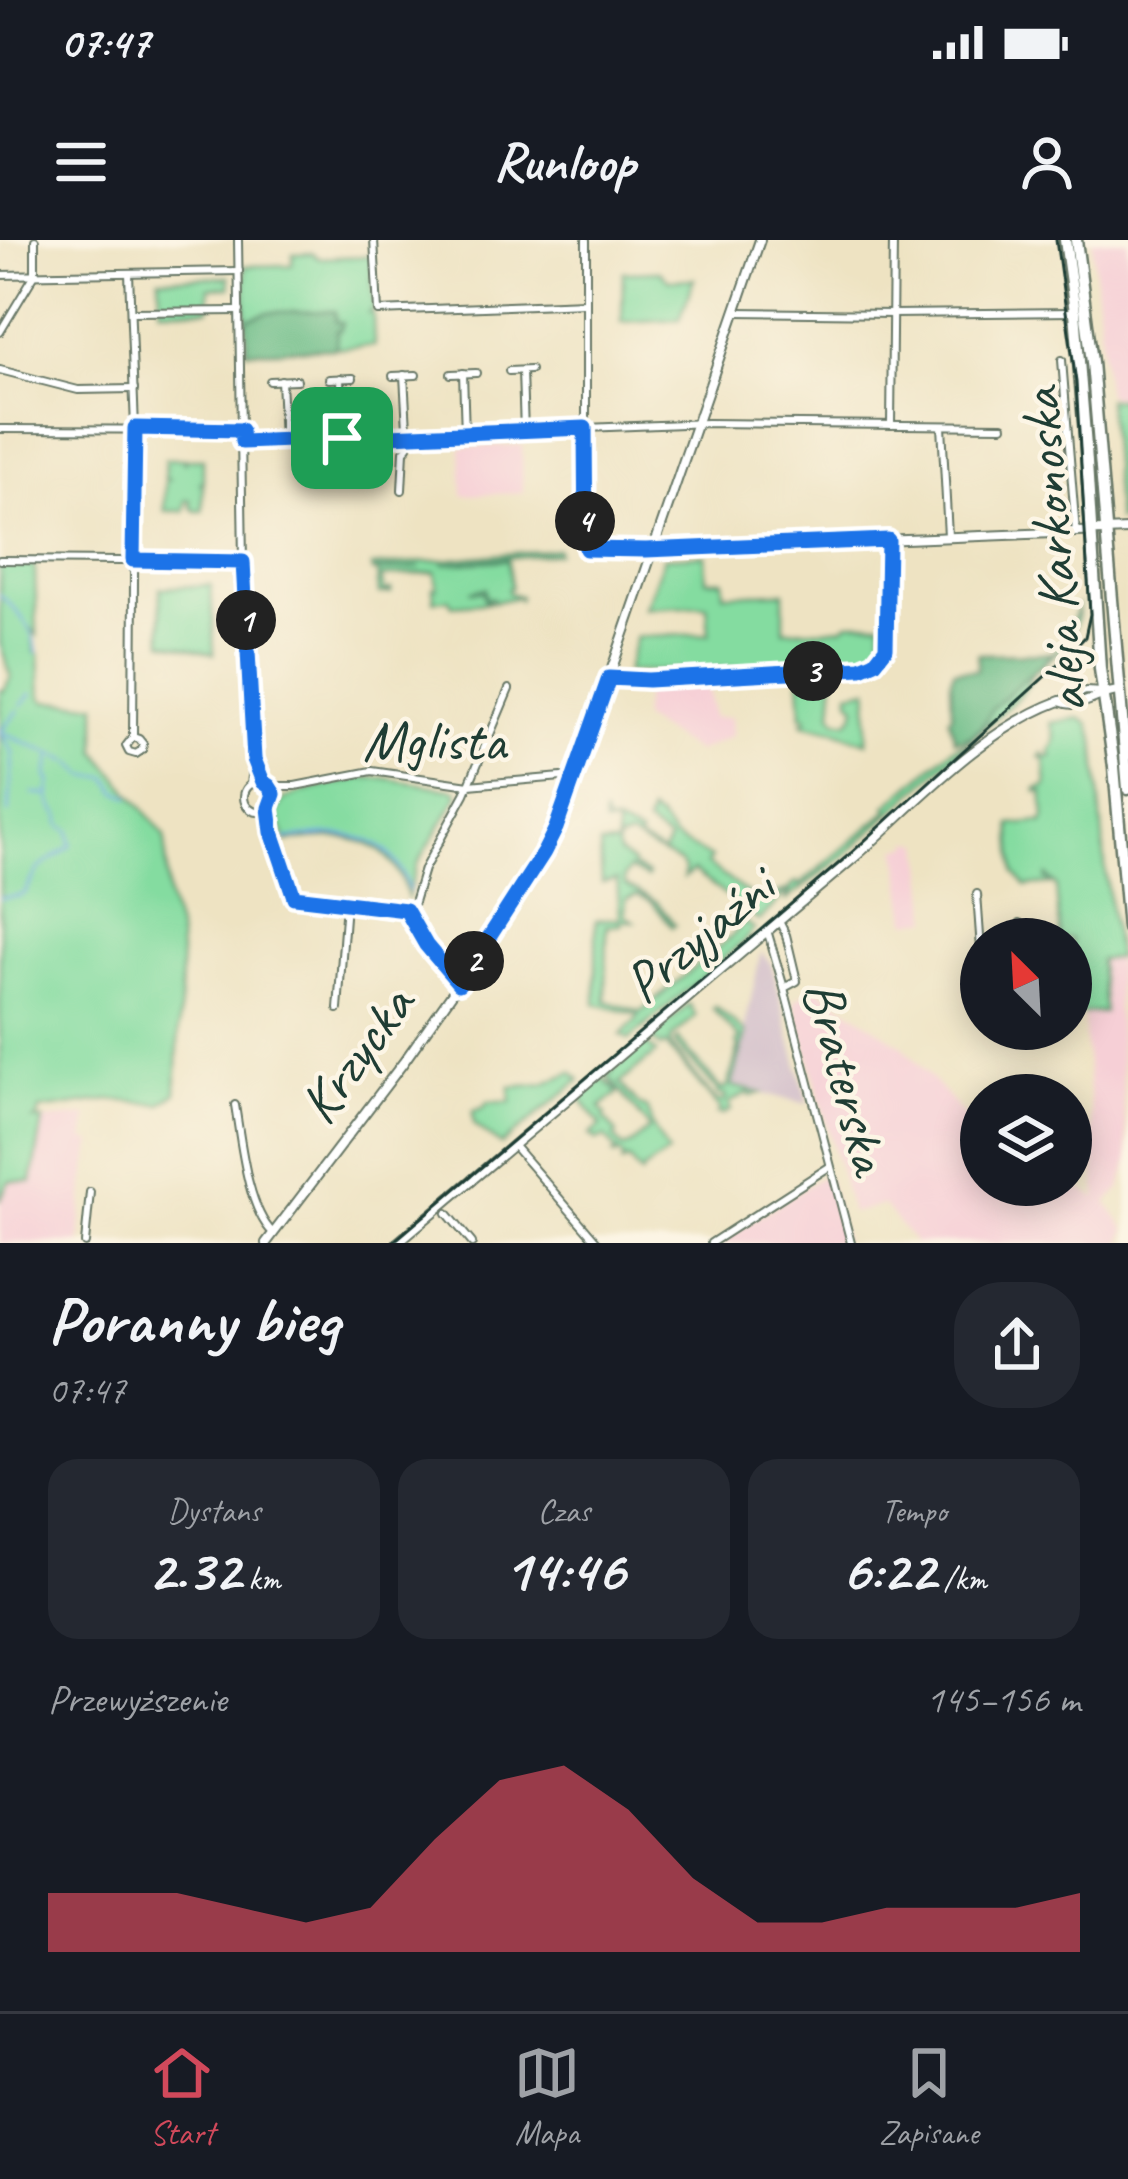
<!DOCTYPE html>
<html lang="pl">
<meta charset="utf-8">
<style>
body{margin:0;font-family:Caveat,sans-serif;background:#242831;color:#f1f3f6;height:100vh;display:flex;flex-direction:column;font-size:45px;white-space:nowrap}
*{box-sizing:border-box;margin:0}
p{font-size:39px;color:#9ea1a6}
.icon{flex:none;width:66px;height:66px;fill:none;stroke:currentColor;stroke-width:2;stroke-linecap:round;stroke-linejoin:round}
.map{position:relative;height:1003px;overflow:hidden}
.panel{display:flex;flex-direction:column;background:#171b24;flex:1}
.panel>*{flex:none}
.needle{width:78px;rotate:336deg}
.buttons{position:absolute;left:960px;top:678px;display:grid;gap:24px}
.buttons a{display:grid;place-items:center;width:132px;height:132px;border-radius:50%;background:#171b24;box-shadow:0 6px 30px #0003;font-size:60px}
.pin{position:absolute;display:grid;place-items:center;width:102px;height:102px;color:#fff;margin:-51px;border-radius:24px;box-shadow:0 6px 18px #0006}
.km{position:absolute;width:60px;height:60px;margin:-30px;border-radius:50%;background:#222;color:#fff;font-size:33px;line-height:60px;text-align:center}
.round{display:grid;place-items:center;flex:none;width:126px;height:126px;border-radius:48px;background:#242831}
.headline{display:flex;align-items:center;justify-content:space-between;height:204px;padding:0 48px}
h1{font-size:66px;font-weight:700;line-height:90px}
.figures{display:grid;grid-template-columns:repeat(3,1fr);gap:18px;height:204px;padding:12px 48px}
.figures div{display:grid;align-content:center;border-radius:30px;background:#242831;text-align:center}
.figures b{font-size:60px;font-weight:700}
.figures small{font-size:33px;font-weight:400}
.figures p{font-size:33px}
.chart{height:336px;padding:24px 48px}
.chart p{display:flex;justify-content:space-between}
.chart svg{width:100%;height:216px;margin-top:12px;fill:#d1495b;opacity:.7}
.status{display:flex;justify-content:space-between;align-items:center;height:84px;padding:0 60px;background:#171b24;direction:ltr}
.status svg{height:33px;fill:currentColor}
header{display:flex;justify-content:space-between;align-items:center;height:156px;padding:0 48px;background:#171b24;font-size:54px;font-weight:700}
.dock{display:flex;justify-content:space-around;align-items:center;height:168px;border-top:3px solid #363941;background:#171b24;font-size:33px;color:#9ea1a6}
.dock a{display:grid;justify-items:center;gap:6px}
.dock .on{color:#d1495b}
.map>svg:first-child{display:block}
</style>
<div class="status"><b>07:47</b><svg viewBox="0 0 49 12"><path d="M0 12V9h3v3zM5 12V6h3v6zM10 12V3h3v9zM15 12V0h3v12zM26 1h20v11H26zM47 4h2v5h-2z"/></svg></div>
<header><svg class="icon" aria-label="menu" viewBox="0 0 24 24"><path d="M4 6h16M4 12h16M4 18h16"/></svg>Runloop<svg class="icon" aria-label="person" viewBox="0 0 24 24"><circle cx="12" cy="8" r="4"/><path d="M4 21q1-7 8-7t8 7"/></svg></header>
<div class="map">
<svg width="1128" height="1003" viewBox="0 0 1128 1003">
<rect width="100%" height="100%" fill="#fcf5e5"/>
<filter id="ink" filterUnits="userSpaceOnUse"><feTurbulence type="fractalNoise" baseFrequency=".00833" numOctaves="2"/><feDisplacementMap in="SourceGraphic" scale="24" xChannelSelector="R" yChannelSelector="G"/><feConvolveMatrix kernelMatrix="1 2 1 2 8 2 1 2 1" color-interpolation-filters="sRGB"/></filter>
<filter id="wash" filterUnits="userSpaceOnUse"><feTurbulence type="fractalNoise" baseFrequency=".004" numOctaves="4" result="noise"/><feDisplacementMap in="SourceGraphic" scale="48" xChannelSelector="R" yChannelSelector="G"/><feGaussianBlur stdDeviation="2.7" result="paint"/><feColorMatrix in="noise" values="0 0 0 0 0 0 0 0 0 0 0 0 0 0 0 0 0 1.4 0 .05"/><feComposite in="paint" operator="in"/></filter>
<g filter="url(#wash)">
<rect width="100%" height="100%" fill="#eee3c2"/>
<g fill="#f6cfd6">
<path d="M1092 0H1128V157L1109 156 1106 153Z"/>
<path d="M522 205 523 253 463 255 461 207Z"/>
<path d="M707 444 713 478 731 477 732 496 697 512 641 479 645 446Z"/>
<path d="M911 601 922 603 930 679 908 682 898 609 911 605Z"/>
<path d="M1117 718V771L1128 920 1121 948 1107 963 1126 989 1121 1003H915L883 965 851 973 794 761 815 747 902 805 966 878 981 888V945H1071V943L1097 958 1083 773 1104 772 1099 719Z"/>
<path d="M88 876 84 900 92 902 84 945 80 1003H0V961L9 941H32L43 880Z"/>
<path d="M822 936 828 938 844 999 831 1003H719Z"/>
</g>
<path fill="#d1bdc9" d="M761 712 771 724 774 734 808 864 732 847Z"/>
<g fill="#84dca0" stroke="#528c6a" stroke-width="3">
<path d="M313 13 317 18 371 16 374 68 369 73H373L374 106 247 111 245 26 292 25 293 14Z"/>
<path d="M660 31 668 40 694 39 680 79 622 82 623 32Z"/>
<path d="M229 37 230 47 209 48V69H160L159 38Z"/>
<path d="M1107 159H1128V279L1117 280Z"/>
<path d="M165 219H183L184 222 186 219H203V242L199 243 203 244V271H196L191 267V260H186L184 271H165V240L169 239 165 237Z"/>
<path d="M557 309V313L442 324 508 320 511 347 508 348V353L520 356 519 359 516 355 514 358 494 362 493 358H486L485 348 470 351H483L485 360 492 362 452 365 449 359 434 360 433 348 437 347 435 332 381 337 384 351 391 350V353L379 354 377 332 420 327 372 331V327Z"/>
<path d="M705 315 706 340H723L724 354 784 352V390L825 389 843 387 850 382H882V402L860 423 626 432 636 397 709 394 707 365 645 368 664 317Z"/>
<path d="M0 325H32L35 329 37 395 32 390 35 412 39 414 41 457 45 461 97 464V511L165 596 168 657 179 696 181 734 176 853 161 864 110 860 40 870 38 877 34 880H43L32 942 9 941 0 961V450L4 451 11 436 0 403Z"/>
<path d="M211 345 214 414 163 401 160 348Z"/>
<path d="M1078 367C1079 379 1072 388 1072 400L1034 432 1027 443 1028 445 1015 460 844 616 785 661 792 646 797 642 800 645 889 570 887 566 953 508C972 502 985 485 991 469L1053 413 1062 402Z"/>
<path d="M835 436 832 473 837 480 847 482 854 475 856 466 850 459V452L869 448 867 502 832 490 803 484 802 482 807 480V476H802L800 439Z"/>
<path d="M1079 478 1089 483 1095 500 1106 636 1117 718 1099 720 1104 772 1071 774V699H1060L1056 645 1047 636 1046 639 1052 644 1026 646 1015 633 1011 585 1042 582V585L1045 579 1043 552H1037V549L1047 546 1045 519 1040 517 1043 513 1045 517H1052L1050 510C1059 502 1055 493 1051 483Z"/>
<path d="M362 538H384L457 550 458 556 417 625 407 657C392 592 341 593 287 602L276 574 284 559 310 550Z"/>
<path d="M650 573 659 579 674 598 711 618 707 624 752 657 759 660 787 651 759 681 693 631 684 638V629L680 623 630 597 620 600 617 606 619 614 633 623 632 626 648 635 647 638 629 629 624 638 625 645 657 662 675 685 672 687 652 662 637 655 626 659 625 675 634 681H621V685L607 686 606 761 641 772 732 696 745 682 754 689 744 701 629 800 621 795 636 781 639 775 596 764V680L620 678 617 640 602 643 600 606 617 605 616 585H604L603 574 607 584H616L640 596 638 600 663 613 669 601 646 584Z"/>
<path d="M689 764 696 776 672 797 670 805 715 860 724 862 726 856 717 854 718 851 675 803 678 799 722 850 728 846 739 806 736 803 740 799 713 769 716 767 746 793 732 846 761 853 751 856 748 853 729 863 731 870 723 875 718 874 721 870 665 804 661 807 651 798Z"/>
<path d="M646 803 656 813 620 843 639 865 647 869 653 887 668 913 644 930 641 935 629 920 621 924 625 920 619 913 615 916 613 914 617 911 605 897 596 900 590 895 601 886 580 857 603 838 618 853 600 868 606 875 604 878 617 894 614 897 623 908 630 906 649 889 648 886 607 835 611 832 614 835 612 831Z"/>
<path d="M572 832 580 840 501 905 474 885 473 871 483 868 488 862H511L510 847 544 844Z"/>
</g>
<g fill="#6bbc86" stroke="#457c5d" stroke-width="3">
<path d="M335 71 336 82 342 83 341 90 337 91 336 108 247 111 246 79 268 72Z"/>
<path d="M1053 413 992 469C986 483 972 500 955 500L949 478 952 475 951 438 954 430H977L978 414Z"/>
</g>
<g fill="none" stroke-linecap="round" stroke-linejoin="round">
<g stroke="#70abe0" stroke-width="3">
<path d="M0 355C19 372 33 387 37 413"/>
<path d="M22 465 31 454"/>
<path d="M0 492 68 521"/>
<path d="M0 492 18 471"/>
<path d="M4 493 3 497 13 513 9 572"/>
<path d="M72 523 86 536 107 537 117 551 130 557"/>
<path d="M33 553 47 555"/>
<path d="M286 599C339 592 392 587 409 651"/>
<path d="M0 658 20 656 25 653 38 629 71 606 70 591 60 585V576C50 565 47 558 51 543L47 535 52 515"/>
</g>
</g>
</g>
<g filter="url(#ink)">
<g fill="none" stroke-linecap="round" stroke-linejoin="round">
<defs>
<g id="minor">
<path d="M35 0V34"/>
<path d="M238 0 243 322 254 519 251 544"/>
<path d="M374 0 378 71 585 63"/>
<path d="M586 0V309H653"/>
<path d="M129 33 135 188 133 497 126 506 129 512 136 514 142 510 143 504 139 499 133 497"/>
<path d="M0 35 239 31"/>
<path d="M131 72 240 71"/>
<path d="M736 72 893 74 1074 72"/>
<path d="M0 92 35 34"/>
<path d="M1062 120 1076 293"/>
<path d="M0 130 78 150 134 149"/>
<path d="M509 131 530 130"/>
<path d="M522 131 524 192"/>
<path d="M463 133 465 194"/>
<path d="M451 134 476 133"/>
<path d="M393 136 416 135"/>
<path d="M340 138 342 198"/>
<path d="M329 139 353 138"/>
<path d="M281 140 284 200"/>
<path d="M270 141 297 140"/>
<path d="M891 185 893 0"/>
<path d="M942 186 948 296"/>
<path d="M0 189 241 190"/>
<path d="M242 202 707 183 1003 186"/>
<path d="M402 250 404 211 408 207 404 135"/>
<path d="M0 320 243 322"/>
<path d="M609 438 648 440 869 426 883 415 886 408 888 300"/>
<path d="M1061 460 1086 451 1103 452"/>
<circle cx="259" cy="557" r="15"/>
<path d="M269 546H295L372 531 469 545 562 537 573 541"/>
<path d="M269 568 272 592 294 657 406 670"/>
<path d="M977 654 981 710"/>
<path d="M406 670 414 662 424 629 465 554 509 449"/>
<path d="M406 670 426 705 459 744"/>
<path d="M779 681 786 695 797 741 784 748"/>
<path d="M1020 683 1021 699"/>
<path d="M767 690 784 748 851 1003"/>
<path d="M338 769 346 663"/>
<path d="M235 865C241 901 247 968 273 993"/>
<path d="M514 906 598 1003"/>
<path d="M447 973 472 1003"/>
<path d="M85 1003 90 952"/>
<path d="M711 1003 829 927"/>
</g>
<g id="tertiary">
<path d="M653 309 1128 290"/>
<path d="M266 1003 403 823 470 728 546 609 580 521 760 0"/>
<path d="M397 1003 855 617C918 561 980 491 1060 461 1083 471 1095 452 1120 451"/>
</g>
<g id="primary">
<path d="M1065 0 1075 72 1086 207 1100 429 1114 527 1128 688"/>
<path d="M1076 0 1092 122 1128 549"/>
</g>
</defs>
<use href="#minor" stroke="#677766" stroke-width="10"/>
<use href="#tertiary" stroke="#677766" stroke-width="12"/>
<use href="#primary" stroke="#677766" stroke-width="15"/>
<use href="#minor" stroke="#fff" stroke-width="6"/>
<use href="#tertiary" stroke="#fff" stroke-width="8"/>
<use href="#primary" stroke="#fff" stroke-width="10"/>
<path stroke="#1f3d34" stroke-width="3" d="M392 1003 851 613 1063 420 1085 397 1090 374 1076 142 1056 0"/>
</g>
</g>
<g fill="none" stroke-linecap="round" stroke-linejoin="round" filter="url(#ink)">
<defs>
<path id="route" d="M135 188 241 190 242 202 585 188 586 309 646 310 888 300 886 408 875 422 861 428 648 440 609 438 556 588 544 612 459 744 426 705 406 670 294 657 272 592 269 568 274 554 269 546 263 542 254 519 243 322 133 320Z"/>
</defs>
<use href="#route" stroke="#fff" stroke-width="24"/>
<use href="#route" stroke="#1a73e8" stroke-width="15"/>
</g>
<g text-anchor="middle" stroke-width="9" stroke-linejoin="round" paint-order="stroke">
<g font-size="57" fill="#1f3d34" stroke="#fcf5e5">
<text transform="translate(1052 311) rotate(-95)" y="20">aleja Karkonoska</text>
<text x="434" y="520">Mglista</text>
<text transform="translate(698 694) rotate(-40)" y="20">Przyjaźni</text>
<text transform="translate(355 814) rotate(-54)" y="20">Krzycka</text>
<text transform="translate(848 836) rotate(75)" y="20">Braterska</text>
</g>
</g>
</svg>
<div class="buttons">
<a><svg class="needle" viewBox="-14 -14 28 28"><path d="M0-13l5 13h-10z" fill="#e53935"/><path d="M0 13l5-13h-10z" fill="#9ea1a6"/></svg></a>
<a><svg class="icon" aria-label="layers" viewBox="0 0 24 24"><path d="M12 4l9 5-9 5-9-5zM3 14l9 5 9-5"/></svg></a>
</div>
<div class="pin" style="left:342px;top:198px;background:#1e9e55"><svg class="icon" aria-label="arrive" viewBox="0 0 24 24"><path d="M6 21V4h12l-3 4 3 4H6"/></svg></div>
<b class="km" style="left:246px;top:380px">1</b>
<b class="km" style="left:474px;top:721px">2</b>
<b class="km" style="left:813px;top:431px">3</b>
<b class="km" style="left:585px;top:281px">4</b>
</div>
<section class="panel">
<div class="headline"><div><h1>Poranny bieg</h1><p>07:47</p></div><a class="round"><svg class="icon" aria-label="share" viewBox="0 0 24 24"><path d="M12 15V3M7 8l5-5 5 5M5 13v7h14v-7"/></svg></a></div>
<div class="figures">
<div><p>Dystans</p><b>2.32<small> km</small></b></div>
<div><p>Czas</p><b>14:46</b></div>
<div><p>Tempo</p><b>6:22<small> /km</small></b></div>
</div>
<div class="chart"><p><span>Przewyższenie</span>145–156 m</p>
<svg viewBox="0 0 160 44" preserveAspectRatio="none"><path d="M0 44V32L10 32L20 32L30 35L40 38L50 35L60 21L70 9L80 6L90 15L100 29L110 38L120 38L130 35L140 35L150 35L160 32V44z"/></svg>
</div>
</section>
<nav class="dock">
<a class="on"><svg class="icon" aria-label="home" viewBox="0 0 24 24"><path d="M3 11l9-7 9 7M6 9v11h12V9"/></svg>Start</a>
<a><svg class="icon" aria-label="map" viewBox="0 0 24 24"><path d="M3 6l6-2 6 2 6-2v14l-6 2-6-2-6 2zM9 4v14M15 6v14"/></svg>Mapa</a>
<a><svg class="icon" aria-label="saved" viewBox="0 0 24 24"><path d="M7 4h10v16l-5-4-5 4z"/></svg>Zapisane</a>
</nav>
